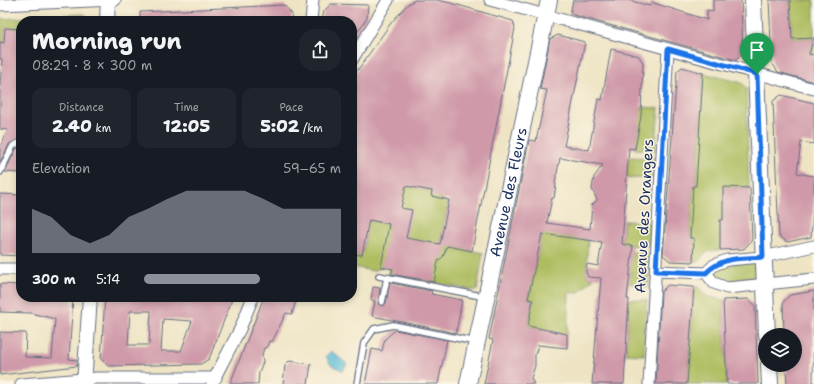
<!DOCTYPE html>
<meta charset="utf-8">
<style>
body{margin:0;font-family:"Shantell Sans",sans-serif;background:#20242c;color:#f1f3f6;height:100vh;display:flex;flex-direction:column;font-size:15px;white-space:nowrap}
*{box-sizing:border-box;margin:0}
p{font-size:13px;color:#9ea1a6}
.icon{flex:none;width:22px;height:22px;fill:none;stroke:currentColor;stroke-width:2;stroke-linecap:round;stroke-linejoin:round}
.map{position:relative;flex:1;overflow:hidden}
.side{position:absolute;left:16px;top:16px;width:341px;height:286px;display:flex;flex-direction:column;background:#171b24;border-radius:16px;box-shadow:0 2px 6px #0003}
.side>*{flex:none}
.buttons{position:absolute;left:758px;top:328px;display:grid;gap:8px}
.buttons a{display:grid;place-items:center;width:44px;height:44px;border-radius:50%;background:#171b24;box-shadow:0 2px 6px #0003;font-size:20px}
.pin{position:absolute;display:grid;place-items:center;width:34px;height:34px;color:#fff;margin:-41px -17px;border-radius:50% 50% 50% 0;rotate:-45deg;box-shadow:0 0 4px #0007}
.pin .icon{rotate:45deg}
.round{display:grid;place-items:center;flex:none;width:42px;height:42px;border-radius:16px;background:#20242c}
.overview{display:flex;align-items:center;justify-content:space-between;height:68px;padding:0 16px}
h1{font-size:22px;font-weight:800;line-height:30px}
.metrics{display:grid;grid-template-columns:repeat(3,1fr);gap:6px;height:68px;padding:4px 16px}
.metrics div{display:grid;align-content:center;border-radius:10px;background:#20242c;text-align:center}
.metrics b{font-size:17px;font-weight:800}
.metrics small{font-size:11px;font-weight:400}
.metrics p{font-size:11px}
.chart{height:112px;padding:8px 16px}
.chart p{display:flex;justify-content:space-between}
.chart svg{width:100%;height:72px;margin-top:4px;fill:#8c9099;opacity:.7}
ul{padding:0 16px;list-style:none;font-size:13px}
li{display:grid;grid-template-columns:64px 48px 1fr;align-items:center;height:30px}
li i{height:10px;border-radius:5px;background:#8c9099}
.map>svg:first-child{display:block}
</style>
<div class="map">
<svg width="814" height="384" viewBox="0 0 814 384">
<rect width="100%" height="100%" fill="#fcf5e5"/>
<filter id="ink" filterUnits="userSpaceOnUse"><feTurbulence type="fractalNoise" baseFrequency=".025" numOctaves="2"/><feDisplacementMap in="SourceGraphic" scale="8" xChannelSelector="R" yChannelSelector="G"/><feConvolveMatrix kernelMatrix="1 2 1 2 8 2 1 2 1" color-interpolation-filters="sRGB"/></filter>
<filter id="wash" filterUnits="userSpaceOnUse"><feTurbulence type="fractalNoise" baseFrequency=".012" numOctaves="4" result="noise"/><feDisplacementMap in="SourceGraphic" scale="16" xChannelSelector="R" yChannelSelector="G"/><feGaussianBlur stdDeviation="0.9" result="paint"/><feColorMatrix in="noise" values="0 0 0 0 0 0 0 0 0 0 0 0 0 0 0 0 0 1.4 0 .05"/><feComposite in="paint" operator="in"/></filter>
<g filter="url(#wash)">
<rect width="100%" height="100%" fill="#eee4c4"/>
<g fill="#aebd60" stroke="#64765f">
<path d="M791 0H814V54H809L814 38 792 39 790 2Z"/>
<path d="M84 14 89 18V21H21V29L5 28 4 43 0 42V19Z"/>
<path d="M703 73 742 83 746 88 749 188 724 187 723 220H720V250C709 250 704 253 698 262H693L694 238H690L693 186H696Z"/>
<path d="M641 107 659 108 655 150 635 149Z"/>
<path d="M628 157 655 158 653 179 627 178Z"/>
<path d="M406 186 432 191 448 204 440 244 483 253 477 291 389 274 388 268 381 267 374 271 352 267V254L362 255 366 235 352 217 408 228 398 208Z"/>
<path d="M624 221 647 222 650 225 649 247 622 244Z"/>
<path d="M542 233 588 240 586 272 588 277 594 278 579 292 569 293 567 335 528 326 533 300 528 299Z"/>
<path d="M632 252 649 253 648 287 622 282 623 280 630 281 631 272 629 271Z"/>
<path d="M760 260 762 282 727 285 709 274 716 267Z"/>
<path d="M694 287H698L708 297 723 300 727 384H687Z"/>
<path d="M629 299 647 300 644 355 626 354Z"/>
</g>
<path fill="#57bad5" stroke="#39749a" d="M331 351 347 364 343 371 330 364 326 356Z"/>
<g id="blocks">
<g fill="#cf99a9" fill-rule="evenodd">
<path d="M415 0H437L451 3 513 21 515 28 472 251 447 246 443 257 438 261 434 282 391 274 393 269 381 267 389 224 369 220 362 255 352 254V78L391 23 408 4ZM406 186 432 191 431 196 449 200 440 244 406 238 412 210 401 208Z"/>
<path d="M573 0H628L650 6 651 2 707 20V10L713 11V0H741L743 53 736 60 570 14Z"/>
<path d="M769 0H790L792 39 814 38 809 54 814 55V82L778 72 772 63Z"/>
<path d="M331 4 368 5 367 18 352 40V21H322L324 11Z"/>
<path d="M284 5 292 14 291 21H140V12Z"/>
<path d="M5 28 21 29V138L9 144 0 162V147L8 130 0 129V85L2 59H0V42L4 43Z"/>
<path d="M558 35 585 42 564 146 589 150 598 99 602 100 611 49 639 56 643 63 641 116 635 149 629 148 622 244 633 246 627 299H629L624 384H592L601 278 588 277 586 272 587 264 598 266 602 242 542 234 528 299 533 300 528 326 567 334V348L538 345 535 355V366L531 378 534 384H484L493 340 489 339 529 140 536 141 547 90 540 89 550 39ZM560 158 603 165 594 177 592 189 597 200 592 205 590 229 547 223 552 198H554L556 185 555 183Z"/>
<path d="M682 67 703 73 696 186H693L690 238H694L693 262 670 261 663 255 677 71Z"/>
<path d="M781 95 814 103V144L801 142 797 173 814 176V202L811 237 787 242 779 236 775 148 773 101Z"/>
<path d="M21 147V173L5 172 16 149Z"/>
<path d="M723 187 750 188 752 240 744 249 720 250V220H723Z"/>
<path d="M0 194 21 195V256L0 255Z"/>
<path d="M390 283 432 291 431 294 462 300 456 333 372 316 375 301 371 300 373 287 380 288 378 303 383 306 386 303Z"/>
<path d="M0 284 21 285V297H73L69 359 77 360V366L0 375V332L26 333 25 357 52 358 55 319 31 313 0 312Z"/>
<path d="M668 285 694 287 687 384H656L661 292Z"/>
<path d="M814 291 813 384H787L786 365H795V335H784L783 302 790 295Z"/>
<path d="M105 297H233L209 359 201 364 108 366 101 359ZM130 311H151L149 345H128ZM163 319 192 321 181 351H161Z"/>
<path d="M264 297H297L292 314 286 313 272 342 269 341 267 347 264 348 262 355 263 362 259 372 258 384H230Z"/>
<path d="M748 299 755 305 758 384H727L723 300Z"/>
<path d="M395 330 447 340 438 384H365L372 349 382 351 385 339Z"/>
<path d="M289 361 311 364 308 384H283L285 365Z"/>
</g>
</g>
</g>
<g filter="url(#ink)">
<use href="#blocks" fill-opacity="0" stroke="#656e82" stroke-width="1"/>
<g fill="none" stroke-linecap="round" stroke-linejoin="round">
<defs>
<g id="service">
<path d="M0 172 13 146 21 142"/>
<path d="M379 276 486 297"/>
<path d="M382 302 387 278"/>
<path d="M357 384 364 343 374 329 393 325 476 342"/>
</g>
<g id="minor">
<path d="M490 0 814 89"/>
<path d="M0 5 115 0"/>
<path d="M311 21 313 0"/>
<path d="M352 60 388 0"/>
<path d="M0 269H21"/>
<path d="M656 271 706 273 714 283 727 288 814 279"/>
<path d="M706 273 714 265 727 260 763 257 814 246"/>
<path d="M212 383 240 329 253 297"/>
<path d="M21 384 97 378H216"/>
<path d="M649 384 668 49"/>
</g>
<g id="tertiary">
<path d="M107 21 108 0"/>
<path d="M84 384 90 297"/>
</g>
<g id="secondary">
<path d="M753 0 767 335"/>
<path d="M769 365 770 384"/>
<path id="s1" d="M468 384 549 0"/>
</g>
</defs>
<use href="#service" stroke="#656e82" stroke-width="8"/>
<use href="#minor" stroke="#656e82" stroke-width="13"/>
<use href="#tertiary" stroke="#656e82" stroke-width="16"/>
<use href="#secondary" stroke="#656e82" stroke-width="18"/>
<use href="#service" stroke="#fff" stroke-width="5.5"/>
<use href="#minor" stroke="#fff" stroke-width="11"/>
<use href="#tertiary" stroke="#fff" stroke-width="14"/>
<use href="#secondary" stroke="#fff" stroke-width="16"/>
</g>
</g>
<g fill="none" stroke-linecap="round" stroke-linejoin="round" filter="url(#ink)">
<defs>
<path id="route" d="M668 49 757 74 763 257C741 259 722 256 706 273L656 271Z"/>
</defs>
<use href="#route" stroke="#fff" stroke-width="8"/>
<use href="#route" stroke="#1a73e8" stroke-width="5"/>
</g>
<g text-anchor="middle" stroke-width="3" stroke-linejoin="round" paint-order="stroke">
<g font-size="15" fill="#1b2f5e" stroke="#fcf5e5">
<text dy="5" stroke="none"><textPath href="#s1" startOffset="196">Avenue des Fleurs</textPath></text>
<text transform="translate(644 216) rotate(-87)" y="5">Avenue des Orangers</text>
</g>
</g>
</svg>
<div class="buttons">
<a><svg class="icon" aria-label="layers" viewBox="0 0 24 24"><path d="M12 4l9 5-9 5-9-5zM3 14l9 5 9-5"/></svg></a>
</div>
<div class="pin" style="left:757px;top:74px;background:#1e9e55"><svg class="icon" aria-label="arrive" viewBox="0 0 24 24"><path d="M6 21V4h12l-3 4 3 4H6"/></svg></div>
<section class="side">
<div class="overview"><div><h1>Morning run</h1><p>08:29 · 8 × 300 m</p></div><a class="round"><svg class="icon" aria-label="share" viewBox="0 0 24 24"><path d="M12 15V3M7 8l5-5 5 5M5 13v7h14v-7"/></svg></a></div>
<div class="metrics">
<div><p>Distance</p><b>2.40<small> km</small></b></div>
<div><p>Time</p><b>12:05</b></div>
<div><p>Pace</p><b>5:02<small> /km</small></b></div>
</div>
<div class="chart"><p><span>Elevation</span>59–65 m</p>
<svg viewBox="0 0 160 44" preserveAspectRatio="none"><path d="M0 44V17L10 22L20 33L30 38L40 33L50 22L60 17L70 11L80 6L90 6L100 6L110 6L120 11L130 17L140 17L150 17L160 17V44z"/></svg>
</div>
<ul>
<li><b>300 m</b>5:14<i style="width:59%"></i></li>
</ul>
</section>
</div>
